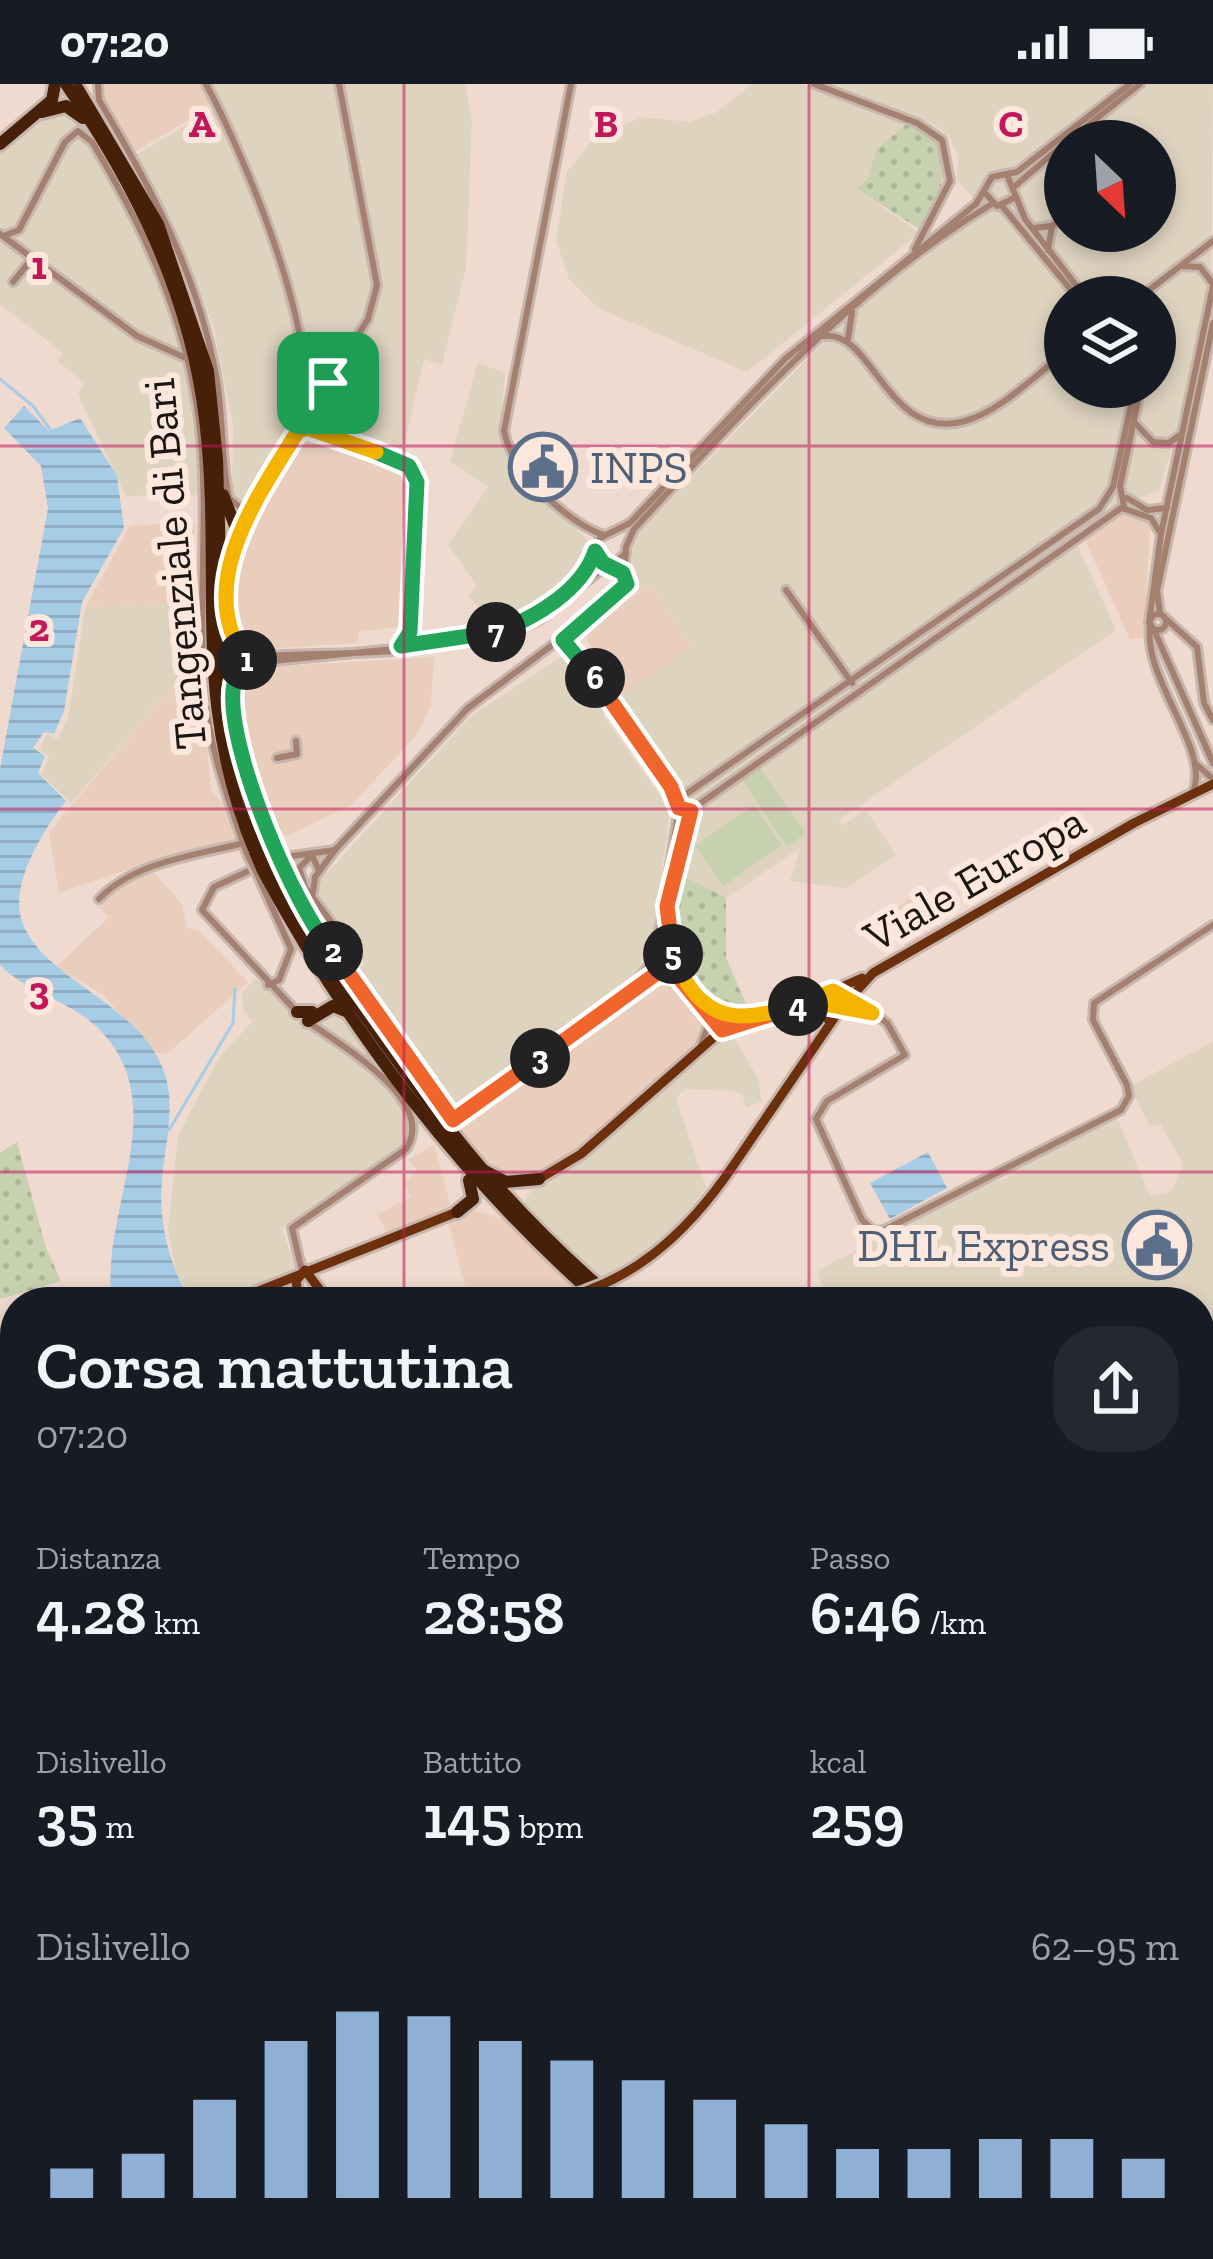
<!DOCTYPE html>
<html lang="it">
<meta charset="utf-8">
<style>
body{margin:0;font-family:"Zilla Slab",serif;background:#242831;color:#f1f3f6;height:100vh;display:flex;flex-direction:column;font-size:45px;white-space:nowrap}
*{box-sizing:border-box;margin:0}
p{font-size:39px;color:#9ea1a6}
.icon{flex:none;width:66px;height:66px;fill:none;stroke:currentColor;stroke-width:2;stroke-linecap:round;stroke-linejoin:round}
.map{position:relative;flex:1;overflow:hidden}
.details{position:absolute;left:0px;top:1203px;width:1215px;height:972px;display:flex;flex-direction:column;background:#171b24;border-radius:48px 48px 0 0;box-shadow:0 6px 18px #0003}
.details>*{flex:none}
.needle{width:78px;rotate:155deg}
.tools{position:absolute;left:1044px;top:36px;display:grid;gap:24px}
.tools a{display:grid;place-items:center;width:132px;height:132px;border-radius:50%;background:#171b24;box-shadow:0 6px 18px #0003;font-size:60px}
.pin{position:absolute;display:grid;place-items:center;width:102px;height:102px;color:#fff;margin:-51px;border-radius:24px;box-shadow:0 6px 18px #0006}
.km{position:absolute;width:60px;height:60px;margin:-30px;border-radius:50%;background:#222;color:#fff;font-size:33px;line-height:60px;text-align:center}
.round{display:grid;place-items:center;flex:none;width:126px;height:126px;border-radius:48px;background:#242831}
.summary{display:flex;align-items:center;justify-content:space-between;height:204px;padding:0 36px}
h1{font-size:66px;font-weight:600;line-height:90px}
.figures{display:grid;grid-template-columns:repeat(3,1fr);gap:18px;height:204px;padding:12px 36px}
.figures div{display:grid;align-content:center}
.figures b{font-size:60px;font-weight:600}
.figures small{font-size:33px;font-weight:400}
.figures p{font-size:33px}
.chart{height:336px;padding:24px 36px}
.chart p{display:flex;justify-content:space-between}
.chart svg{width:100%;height:216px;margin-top:12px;stroke:#8fafd5;stroke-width:6}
.status{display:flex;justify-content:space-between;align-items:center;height:84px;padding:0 60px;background:#171b24;direction:ltr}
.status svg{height:33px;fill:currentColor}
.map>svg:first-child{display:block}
</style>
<div class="status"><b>07:20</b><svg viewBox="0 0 49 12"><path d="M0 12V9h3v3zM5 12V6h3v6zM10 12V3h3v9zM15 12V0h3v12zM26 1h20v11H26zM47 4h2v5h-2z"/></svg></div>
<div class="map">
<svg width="1213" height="2175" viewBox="0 0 1213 2175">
<defs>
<pattern id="grass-dots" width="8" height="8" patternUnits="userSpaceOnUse" patternTransform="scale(3)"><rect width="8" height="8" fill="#c7d1b0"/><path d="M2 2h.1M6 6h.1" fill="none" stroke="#aab396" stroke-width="1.8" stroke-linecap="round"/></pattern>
<pattern id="water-rules" width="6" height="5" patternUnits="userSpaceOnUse" patternTransform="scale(3)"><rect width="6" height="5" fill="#a7cce6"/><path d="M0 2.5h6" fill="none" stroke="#8faec4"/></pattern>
</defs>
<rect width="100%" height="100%" fill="#eedace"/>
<g fill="#e9cebe">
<path d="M102 0H202L214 21 133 69 100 14Z"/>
<path d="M304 354 399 384 407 392 405 542 359 548 357 559 252 566 235 549 236 474Z"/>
<path d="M1121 431 1150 439 1144 554 1130 555 1082 449Z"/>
<path d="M195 440 193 520 85 524 130 441Z"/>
<path d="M651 500 692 563 623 612 581 547Z"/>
<path d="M434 573 431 622 417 651 351 721 287 752 280 750 250 670 239 609 249 590 265 583Z"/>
<path d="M199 579 211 706 227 725 236 756 175 770 59 809 49 748 170 605Z"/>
<path d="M150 784 182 820 187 844 198 846 248 898 167 970 156 969 101 909 56 883 109 833 91 815 107 800Z"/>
<path d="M923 805 930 814 933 841H943L905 863 891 828Z"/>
<path d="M659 890 673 891 708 937 691 969 561 1079 530 1093 506 1094 489 1086 456 1047 464 1037Z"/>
<path d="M434 1060 452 1127 388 1151 377 1130 411 1113 405 1100 416 1085 408 1076Z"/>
<path d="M475 1126 502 1135 581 1206 523 1217 469 1216 447 1135Z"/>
<path d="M10 2080 15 2082V2160H189V2175H0V2084Z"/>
</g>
<g fill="#ded3bf" fill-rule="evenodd">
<path d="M209 0H465L472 35 466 184 442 281 424 275 403 365 296 334 240 420 232 414 233 341 213 242 191 183 132 73 221 21Z"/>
<path d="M752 0H800L905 41 876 66 869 93 857 105 919 149 747 288 598 224 569 195 556 156 567 88 594 54 642 33 689 38 717 28Z"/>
<path d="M832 0H1213L1211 196 1185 321 1159 406 1069 443 1116 546 839 736 843 742 865 725 896 770 847 804 790 797 801 763 726 814 671 791 696 728 616 616 692 563 651 500 632 511V454L860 221 985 129 957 95 958 72 950 54 935 41ZM1065 57H1155V147H1065ZM1065 213H1155V303H1065Z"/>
<path d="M63 27 87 43 154 176 186 280 201 411 126 412 78 310 85 299 58 278 63 269 0 220V66L51 28Z"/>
<path d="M478 279 505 289 500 351 505 370 589 458 586 478 535 524 504 540 486 532 469 512 477 502 448 461 488 403 450 377Z"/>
<path d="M193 520 200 578 170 605 71 719 41 690 49 672 39 666 47 650 58 655 68 634 85 524Z"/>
<path d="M561 573 567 574 598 619 604 616 611 627 603 631 670 726 653 854 630 902 455 1033 351 891 365 880 316 809 317 800 471 632Z"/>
<path d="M256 894 309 941 325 926 345 928 422 1038 404 1060 282 1145 301 1200 245 1206 220 1218H196L177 1191 168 1146 178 1052 220 972 253 937 244 928 242 909Z"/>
<path d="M744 942 734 954 759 996 761 1018 746 1023 742 1010 734 1007 685 1005 676 1014 706 1104 655 1165 600 1197 522 1122 532 1105 568 1085 715 958Z"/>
<path d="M1213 958V1507H1200V1218H827L817 1187 987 1097 1007 1095V1089L1116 1032 1150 1112 1172 1107 1183 1079 1161 1041 1150 1043 1130 1002Z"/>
</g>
<g fill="url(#grass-dots)">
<path d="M905 41C970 41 938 116 924 148L857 105 869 93 876 66Z"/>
<path d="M677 789 726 814V874L751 931 712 923C676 877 665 847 677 789Z"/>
<path d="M17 1058 46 1164 61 1197 0 1215V1069Z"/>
</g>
<g fill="#c7d1b0">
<path d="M757 680 806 749 787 763 740 692Z"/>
<path d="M754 721 782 761 723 802 695 762Z"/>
</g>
<g fill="url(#water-rules)">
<path d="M24 322 49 347 80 334 117 392 124 444 82 518 64 627 54 650 44 648 33 664 45 672 38 689 66 717C44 745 11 797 21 834 37 893 138 918 163 985 177 1020 165 1059 162 1095 158 1138 169 1181 191 1218H112C99 1128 174 1024 101 947 71 916 30 911 0 881V685L48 424 41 382 4 344Z"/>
<path d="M928 1068 947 1104 890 1135 870 1099Z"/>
<path d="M1213 1982V2175H276L297 2160H1200V1988Z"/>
</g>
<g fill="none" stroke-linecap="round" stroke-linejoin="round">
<g stroke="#a7cce6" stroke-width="3">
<path d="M0 295 33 322 53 349"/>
<path d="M169 1046 233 939 235 905"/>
</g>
<defs>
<g id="minor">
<path d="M98 0 99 16C150 102 196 187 215 286 224 328 220 373 229 414L241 424 256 417"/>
<path d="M206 0C243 69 331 272 298 347"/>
<path d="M571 0 504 347C511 386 567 439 604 451"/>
<path d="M814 0 917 39 942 56 950 97 915 165"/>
<path d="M1068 57 1140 0"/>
<path d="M1008 93 1025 135 1085 213"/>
<path d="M1015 102 1065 59"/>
<path d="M985 109 997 122 1014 114"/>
<path d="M1002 122 1077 213"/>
<path d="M1034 144 1052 142 1065 132"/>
<path d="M0 150 137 252 188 275"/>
<path d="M6 151 19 146 65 58 78 47 92 58C145 146 186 234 199 337 210 428 197 520 205 612 210 667 229 718 247 770"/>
<path d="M1048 166 1052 142"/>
<path d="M1182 182 1200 183 1213 200"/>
<path d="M13 198 31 176"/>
<path d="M1140 213 1213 157"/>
<path d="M824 252C873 245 887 359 965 337 1001 327 1035 291 1065 269"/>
<path d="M848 255 852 228"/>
<path d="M303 289 311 300H325"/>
<path d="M1134 338 1153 358 1169 359 1180 351"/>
<path d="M307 344 306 334 368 235 377 201 339 0"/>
<path d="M307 344 398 376 413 388 410 547 404 560"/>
<path d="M1127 414 1147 426 1167 424"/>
<path d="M1122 424 1151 434 1161 450"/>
<path d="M238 457 298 348"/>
<path d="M596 471 612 481 626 469"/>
<path d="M607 481 538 537 495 555 263 578 239 586 230 578 237 569 265 572C369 566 514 579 585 487 593 477 594 465 600 454L630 439 785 275 976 120 992 93 1017 88 1130 0"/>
<path d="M786 506 852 599"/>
<path d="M228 526 231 468"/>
<circle cx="1158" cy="538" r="8"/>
<path d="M1160 530 1157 507 1213 239"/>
<path d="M1164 533 1197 563 1204 619 1213 636"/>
<path d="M1149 539 1161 450 1213 202"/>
<path d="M1150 542C1143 596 1211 665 1193 708"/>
<path d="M228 546 240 568"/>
<path d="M1154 546 1213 679"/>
<path d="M564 555 671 703 679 724 688 728 1124 422 1120 402 1141 303"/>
<path d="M243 585C219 620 257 721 272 759"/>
<path d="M277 674 297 670 296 657"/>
<path d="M1197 681 1213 695"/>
<path d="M679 715 1099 425 1113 403 1135 303"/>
<path d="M679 724 661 839 671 880 710 936 701 961"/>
<path d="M690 729C673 773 653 841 680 884 693 905 715 923 722 946"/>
<path d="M278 774 335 766 468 624 623 508 626 463 634 445C743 328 853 203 992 120"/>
<path d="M255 784 214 803 202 826 298 929"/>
<path d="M319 787 312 771 299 784 305 803 350 863"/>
<path d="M257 790 291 865 279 896 268 901"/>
<path d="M313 809 315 793 335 766"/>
<path d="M300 814 337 869"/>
<path d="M99 815C134 778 196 771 244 759"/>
<circle cx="346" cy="871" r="9"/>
<path d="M345 880 449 1033 458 1036 671 880"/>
<path d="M636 899 653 875 660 841"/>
<path d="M851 914 887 939 905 971 827 1017 816 1035 862 1136 874 1147 884 1146 1121 1026 1129 1012 1127 1001 1093 936 1094 919 1213 841"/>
<path d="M841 924 868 929"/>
<path d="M713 926 746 935"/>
<path d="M302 1187 292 1144 406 1065C438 1017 341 961 308 938"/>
<path d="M0 1325 15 1330"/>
<path d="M0 1371 15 1349"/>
<path d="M0 1400 9 1358"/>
<path d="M0 1427 15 1431"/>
<path d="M1200 1570 1213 1573"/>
<path d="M1200 1664H1213"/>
<path d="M1200 1671 1213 1670"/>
<path d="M1200 1780 1213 1778"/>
<path d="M0 1845 13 1876"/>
<path d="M0 1879 1 1876"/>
<path d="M1200 1879 1213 1914"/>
<path d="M0 1894 15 1927"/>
<path d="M1200 1958 1213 1955"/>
<path d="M0 2070 9 1996 2 1935"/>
</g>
<g id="major">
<path d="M828 909 862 894"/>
<path d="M819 919 830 939"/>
<path d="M733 1082 841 924 873 889 1134 739 1213 700"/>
<path d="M539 1095 581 1070 722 946 826 909 839 914 841 924"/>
<path d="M298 1211 296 1197 305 1186 323 1210"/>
<path d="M245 1214 287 1210 431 1218"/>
<path d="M231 1218 457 1128"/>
<path d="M0 1318 15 1316"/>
<path d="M0 1719 15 1718"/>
<path d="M0 2073 15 2076"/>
<path d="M195 2175 196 2160"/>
</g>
<g id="highway">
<path d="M66 0C136 101 190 211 205 335 224 494 189 609 255 768"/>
<path d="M78 5 158 140 208 287 217 375 225 633 263 764"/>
<path d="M42 28 66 22 83 34"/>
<path d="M0 60 52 16 55 0"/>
<path d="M223 411 236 444 231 466"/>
<path d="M282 781 296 817"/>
<path d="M272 783C302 844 341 898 380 953 456 1058 517 1134 617 1218"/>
<path d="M263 787C350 949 464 1097 602 1218"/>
<path d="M297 928H312"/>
<path d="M308 937 333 922 348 928"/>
<path d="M483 1086 506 1098 539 1095"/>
<path d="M457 1128 473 1115 469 1096"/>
<path d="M1200 1611 1213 1608"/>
<path d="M1200 1622 1213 1625"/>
<path d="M1200 1632 1213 1635"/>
<path d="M1200 1653 1213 1652"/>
</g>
</defs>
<use href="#minor" stroke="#c8b6ac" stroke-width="12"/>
<use href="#major" stroke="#c8b6ac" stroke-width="15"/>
<use href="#highway" stroke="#c8b6ac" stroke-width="18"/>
<use href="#minor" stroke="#a3806f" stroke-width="6"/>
<use href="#major" stroke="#6c300d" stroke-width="9"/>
<use href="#highway" stroke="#47200a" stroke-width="12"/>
<g stroke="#61564f" stroke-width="3" stroke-dasharray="18 9" stroke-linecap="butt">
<path d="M0 1455 15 1457"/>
<path d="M0 1480 15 1482"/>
<path d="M1200 1501 1213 1502"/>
<path d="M1200 1561 1213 1565"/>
<path d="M1200 1598 1213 1599"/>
</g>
<defs>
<g id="minor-bridge">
<path d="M272 759 282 781"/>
<path d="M247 770 257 790"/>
</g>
<path id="major-bridge" d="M545 1218C629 1203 686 1151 733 1082"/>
<g id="highway-bridge">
<path d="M263 764 272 783"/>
<path d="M255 768 263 787"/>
</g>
</defs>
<use href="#minor-bridge" stroke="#c8b6ac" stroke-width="12" stroke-linecap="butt"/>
<use href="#major-bridge" stroke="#c8b6ac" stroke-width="15" stroke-linecap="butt"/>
<use href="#highway-bridge" stroke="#c8b6ac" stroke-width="18" stroke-linecap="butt"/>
<use href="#minor-bridge" stroke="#a3806f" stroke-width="6"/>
<use href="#major-bridge" stroke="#6c300d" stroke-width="9"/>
<use href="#highway-bridge" stroke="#47200a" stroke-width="12"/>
</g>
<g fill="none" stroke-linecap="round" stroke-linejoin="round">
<defs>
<path id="split-1" d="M247 576C192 504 257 413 298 347L307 344 306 334 328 299"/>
<path id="split-2" d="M247 576C244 584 236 591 234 600 222 655 295 827 333 867"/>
<path id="split-3" d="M333 867 453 1036 540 974"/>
<path id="split-4" d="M540 974 657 889 676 890 722 946 798 922"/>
<path id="split-5" d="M673 870C707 961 765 932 833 907L872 929 819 919 798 922"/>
<path id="split-6" d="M595 594 671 703 679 724 691 727 667 822 673 870"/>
<path id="split-7" d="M496 548C533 535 582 507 595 467L603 479 623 489 627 500 563 556 595 594"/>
<path id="split-8" d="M376 368 409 382 417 398 410 548 401 562 496 548"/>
<path id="split-9" d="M328 299 311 301 302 288 298 347 307 344 376 368"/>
</defs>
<use href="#split-1" stroke="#fff" stroke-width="24"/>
<use href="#split-2" stroke="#fff" stroke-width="24"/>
<use href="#split-3" stroke="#fff" stroke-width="24"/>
<use href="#split-4" stroke="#fff" stroke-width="24"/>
<use href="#split-5" stroke="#fff" stroke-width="24"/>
<use href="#split-6" stroke="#fff" stroke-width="24"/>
<use href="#split-7" stroke="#fff" stroke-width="24"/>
<use href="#split-8" stroke="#fff" stroke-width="24"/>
<use href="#split-9" stroke="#fff" stroke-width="24"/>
<use href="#split-1" stroke="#f5b400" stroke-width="15"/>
<use href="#split-2" stroke="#22a559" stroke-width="15"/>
<use href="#split-3" stroke="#f0652b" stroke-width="15"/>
<use href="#split-4" stroke="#f0652b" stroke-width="15"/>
<use href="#split-5" stroke="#f5b400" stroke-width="15"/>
<use href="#split-6" stroke="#f0652b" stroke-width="15"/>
<use href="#split-7" stroke="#22a559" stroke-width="15"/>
<use href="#split-8" stroke="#22a559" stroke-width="15"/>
<use href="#split-9" stroke="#f5b400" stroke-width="15"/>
</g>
<path fill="none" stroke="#c2185b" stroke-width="3" stroke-opacity="0.55" d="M404 0V1218M809 0V1218M0 362H1213M0 725H1213M0 1088H1213M0 1450H15M1200 1450H1213M0 1812H15M1200 1812H1213M404 2160V2175M809 2160V2175"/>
<defs>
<symbol id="civic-ring" viewBox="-11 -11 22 22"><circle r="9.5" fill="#fbe7db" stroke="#5c6f8a" stroke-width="1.5"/><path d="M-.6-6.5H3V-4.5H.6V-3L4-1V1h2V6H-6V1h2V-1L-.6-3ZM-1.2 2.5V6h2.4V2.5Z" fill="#5c6f8a"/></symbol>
</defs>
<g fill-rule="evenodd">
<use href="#civic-ring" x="505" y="345" width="76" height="76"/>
<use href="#civic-ring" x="1119" y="1123" width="76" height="76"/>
</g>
<g text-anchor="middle" stroke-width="12" stroke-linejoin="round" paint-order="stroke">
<g font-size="45" fill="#4e5e75" stroke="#fbe7db" text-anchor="start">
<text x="590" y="399">INPS</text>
<text x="1110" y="1177" text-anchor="end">DHL Express</text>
</g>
<g font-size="45" fill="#1b1410" stroke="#fbe7db">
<text transform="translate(174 480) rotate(-95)" y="16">Tangenziale di Bari</text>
<text transform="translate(974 794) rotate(-30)" y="16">Viale Europa</text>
</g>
</g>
<g font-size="39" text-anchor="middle" font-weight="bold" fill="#c2185b" stroke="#fbe7db" stroke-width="12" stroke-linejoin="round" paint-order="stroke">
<text x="202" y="53">A</text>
<text x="606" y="53">B</text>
<text x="1011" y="53">C</text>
<text x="39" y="195">1</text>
<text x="39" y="557">2</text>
<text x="39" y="920">3</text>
</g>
</svg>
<div class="tools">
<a><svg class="needle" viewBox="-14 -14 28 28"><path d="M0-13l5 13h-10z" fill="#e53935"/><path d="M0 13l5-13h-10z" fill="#9ea1a6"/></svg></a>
<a><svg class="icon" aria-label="layers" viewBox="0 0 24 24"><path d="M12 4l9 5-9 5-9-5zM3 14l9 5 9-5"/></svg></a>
</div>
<div class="pin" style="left:328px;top:299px;background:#1e9e55"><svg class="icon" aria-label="arrive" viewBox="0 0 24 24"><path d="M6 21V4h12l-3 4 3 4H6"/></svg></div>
<b class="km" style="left:247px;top:576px">1</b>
<b class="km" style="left:333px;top:867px">2</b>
<b class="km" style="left:540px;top:974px">3</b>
<b class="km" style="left:798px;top:922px">4</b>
<b class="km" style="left:673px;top:870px">5</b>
<b class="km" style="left:595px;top:594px">6</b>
<b class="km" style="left:496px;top:548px">7</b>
<section class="details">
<div class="summary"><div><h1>Corsa mattutina</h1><p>07:20</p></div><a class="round"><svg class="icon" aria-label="share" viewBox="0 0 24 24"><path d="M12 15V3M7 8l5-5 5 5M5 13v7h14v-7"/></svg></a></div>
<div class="figures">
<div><p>Distanza</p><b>4.28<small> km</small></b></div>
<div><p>Tempo</p><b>28:58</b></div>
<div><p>Passo</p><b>6:46<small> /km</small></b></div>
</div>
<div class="figures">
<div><p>Dislivello</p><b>35<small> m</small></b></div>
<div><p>Battito</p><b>145<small> bpm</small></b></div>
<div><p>kcal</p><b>259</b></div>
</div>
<div class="chart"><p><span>Dislivello</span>62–95 m</p>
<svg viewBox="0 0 160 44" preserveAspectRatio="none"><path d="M5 44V38M15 44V35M25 44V24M35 44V12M45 44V6M55 44V7M65 44V12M75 44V16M85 44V20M95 44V24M105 44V29M115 44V34M125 44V34M135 44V32M145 44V32M155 44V36"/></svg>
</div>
</section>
</div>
